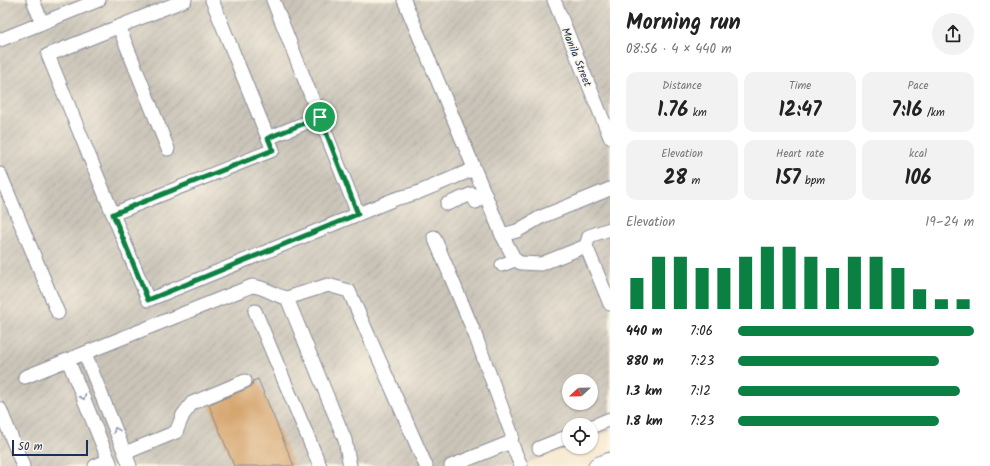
<!DOCTYPE html>
<meta charset="utf-8">
<style>
body{margin:0;font-family:Kalam,sans-serif;background:#f2f2f2;color:#222;height:100vh;display:flex;flex-direction:column;font-size:15px;white-space:nowrap}
*{box-sizing:border-box;margin:0}
p{font-size:13px;color:#767676}
.icon{flex:none;width:22px;height:22px;fill:none;stroke:currentColor;stroke-width:2;stroke-linecap:round;stroke-linejoin:round}
.map{position:relative;flex:1;overflow:hidden}
.side{display:flex;flex-direction:column;background:#fff;width:380px}
.side>*{flex:none}
.needle{width:26px;rotate:248deg}
.buttons{position:absolute;left:562px;top:374px;display:grid;gap:8px}
.buttons a{display:grid;place-items:center;width:36px;height:36px;border-radius:50%;background:#fff;box-shadow:0 1px 3px #0004;font-size:20px}
.scale{position:absolute;left:12px;bottom:10px;width:76px;box-sizing:border-box;padding-left:4px;border:2px solid #1b2f5e;border-top:0;font-size:11px;line-height:14px;white-space:nowrap;color:#1b2f5e;-webkit-text-stroke:3px #fcf5e5;paint-order:stroke}
.pin{position:absolute;display:grid;place-items:center;width:34px;height:34px;color:#fff;margin:-17px;border:2px solid #fff;border-radius:50%;box-shadow:0 1px 4px #0007}
.round{display:grid;place-items:center;flex:none;width:42px;height:42px;border-radius:21px;background:#f2f2f2}
.overview{display:flex;align-items:center;justify-content:space-between;height:68px;padding:0 16px}
h1{font-size:22px;font-weight:600;line-height:30px}
.metrics{display:grid;grid-template-columns:repeat(3,1fr);gap:6px;height:68px;padding:4px 16px}
.metrics div{display:grid;align-content:center;border-radius:10px;background:#f2f2f2;text-align:center}
.metrics b{font-size:20px;font-weight:600}
.metrics small{font-size:11px;font-weight:400}
.metrics p{font-size:11px}
.chart{height:112px;padding:8px 16px}
.chart p{display:flex;justify-content:space-between}
.chart svg{width:100%;height:72px;margin-top:4px;stroke:#0b8043;stroke-width:6}
ul{padding:0 16px;list-style:none;font-size:13px}
li{display:grid;grid-template-columns:64px 48px 1fr;align-items:center;height:30px}
li i{height:10px;border-radius:5px;background:#0b8043}
main{display:flex;flex:1;min-height:0}
.map>svg:first-child{display:block}
</style>
<main>
<div class="map">
<svg width="610" height="466" viewBox="0 0 610 466">
<defs>
<pattern id="industrial-furrows" width="10" height="10" patternUnits="userSpaceOnUse"><rect width="10" height="10" fill="#c9c3b8"/><path d="M-1 1l2-2M0 10L10 0M9 11l2-2" fill="none" stroke="#aca8a1"/></pattern>
</defs>
<rect width="100%" height="100%" fill="#fcf5e5"/>
<filter id="ink" filterUnits="userSpaceOnUse"><feTurbulence type="fractalNoise" baseFrequency=".025" numOctaves="2"/><feDisplacementMap in="SourceGraphic" scale="8" xChannelSelector="R" yChannelSelector="G"/><feConvolveMatrix kernelMatrix="1 2 1 2 8 2 1 2 1" color-interpolation-filters="sRGB"/></filter>
<filter id="wash" filterUnits="userSpaceOnUse"><feTurbulence type="fractalNoise" baseFrequency=".012" numOctaves="4" result="noise"/><feDisplacementMap in="SourceGraphic" scale="16" xChannelSelector="R" yChannelSelector="G"/><feGaussianBlur stdDeviation="0.9" result="paint"/><feColorMatrix in="noise" values="0 0 0 0 0 0 0 0 0 0 0 0 0 0 0 0 0 1.4 0 .05"/><feComposite in="paint" operator="in"/></filter>
<g filter="url(#wash)">
<rect width="100%" height="100%" fill="#f4e5c9"/>
<path fill="url(#industrial-furrows)" fill-rule="evenodd" d="M0 0H610V431L591 438V425H569V447L520 466H0ZM569 381H591V403H569Z"/>
<g id="blocks">
<path fill="#d4a26b" d="M258 379 294 466H234L209 405 248 388 252 386 253 381Z"/>
</g>
</g>
<g filter="url(#ink)">
<use href="#blocks" fill-opacity="0" stroke="#888a94" stroke-width="1"/>
<g fill="none" stroke-linecap="round" stroke-linejoin="round">
<defs>
<g id="minor">
<path d="M33 0 42 23"/>
<path d="M185 0 48 55 148 300 395 199 417 193 474 169"/>
<path d="M212 0 268 138 320 117"/>
<path d="M273 0 358 214"/>
<path d="M404 0 502 235 515 260 521 263 541 264 586 246 610 304"/>
<path d="M554 0 610 137"/>
<path d="M119 27 168 149"/>
<path d="M0 40 99 0"/>
<path d="M0 174 58 313"/>
<path d="M447 204 472 194 476 202"/>
<path d="M113 214 273 150 268 138"/>
<path d="M502 235 517 231 541 217 610 189"/>
<path d="M434 237 474 332 512 435 511 442 451 466"/>
<path d="M586 246 589 236 610 229"/>
<path d="M502 265 515 260"/>
<path d="M287 298 328 285 349 291 426 466"/>
<path d="M255 311 320 466"/>
<path d="M85 354 130 466"/>
<path d="M68 360 111 466"/>
<path d="M25 377 252 286C266 287 274 296 287 298L345 440 350 466"/>
<path d="M0 409 23 466"/>
<path d="M591 427 610 419"/>
<path d="M511 442 521 466"/>
<path d="M539 448 569 436"/>
<path d="M125 453 176 432 183 415 192 403 245 381"/>
<path d="M95 466 109 460"/>
</g>
<path id="major" d="M597 466 610 461"/>
</defs>
<use href="#minor" stroke="#888a94" stroke-width="15"/>
<use href="#major" stroke="#888a94" stroke-width="19"/>
<use href="#minor" stroke="#fff" stroke-width="13"/>
<use href="#major" stroke="#fff" stroke-width="17"/>
</g>
<defs><path id="oneway-chevron" d="M-2-3.5L2.5 0L-2 3.5" fill="none" stroke-width="1.6" stroke-linecap="round" stroke-linejoin="round"/></defs>
<g stroke="#8d97ae">
<use href="#oneway-chevron" transform="translate(83 397) rotate(68)"/>
<use href="#oneway-chevron" transform="translate(116 430) rotate(-112)"/>
</g>
</g>
<g fill="none" stroke-linecap="round" stroke-linejoin="round" filter="url(#ink)">
<defs>
<path id="route" d="M320 117 358 214 148 300 113 214 273 150 268 138Z"/>
</defs>
<use href="#route" stroke="#fff" stroke-width="8"/>
<use href="#route" stroke="#0b8043" stroke-width="5"/>
</g>
<g text-anchor="middle" stroke-width="3" stroke-linejoin="round" paint-order="stroke">
<g font-size="11" fill="#1b2f5e" stroke="#fcf5e5">
<text transform="translate(577 57) rotate(68)" y="4">Manila Street</text>
</g>
</g>
</svg>
<div class="buttons">
<a><svg class="needle" viewBox="-14 -14 28 28"><path d="M0-13l5 13h-10z" fill="#e53935"/><path d="M0 13l5-13h-10z" fill="#767676"/></svg></a>
<a><svg class="icon" aria-label="locate" viewBox="0 0 24 24"><circle cx="12" cy="12" r="6"/><path d="M12 2v4M12 18v4M2 12h4M18 12h4"/></svg></a>
</div>
<div class="scale">50 m</div>
<div class="pin" style="left:320px;top:117px;background:#1e9e55"><svg class="icon" aria-label="arrive" viewBox="0 0 24 24"><path d="M6 21V4h12l-3 4 3 4H6"/></svg></div>
</div>
<section class="side">
<div class="overview"><div><h1>Morning run</h1><p>08:56 · 4 × 440 m</p></div><a class="round"><svg class="icon" aria-label="share" viewBox="0 0 24 24"><path d="M12 15V3M7 8l5-5 5 5M5 13v7h14v-7"/></svg></a></div>
<div class="metrics">
<div><p>Distance</p><b>1.76<small> km</small></b></div>
<div><p>Time</p><b>12:47</b></div>
<div><p>Pace</p><b>7:16<small> /km</small></b></div>
</div>
<div class="metrics">
<div><p>Elevation</p><b>28<small> m</small></b></div>
<div><p>Heart rate</p><b>157<small> bpm</small></b></div>
<div><p>kcal</p><b>106</b></div>
</div>
<div class="chart"><p><span>Elevation</span>19–24 m</p>
<svg viewBox="0 0 160 44" preserveAspectRatio="none"><path d="M5 44V25M15 44V12M25 44V12M35 44V19M45 44V19M55 44V12M65 44V6M75 44V6M85 44V12M95 44V19M105 44V12M115 44V12M125 44V19M135 44V32M145 44V38M155 44V38"/></svg>
</div>
<ul>
<li><b>440 m</b>7:06<i style="width:100%"></i></li>
<li><b>880 m</b>7:23<i style="width:85%"></i></li>
<li><b>1.3 km</b>7:12<i style="width:94%"></i></li>
<li><b>1.8 km</b>7:23<i style="width:85%"></i></li>
</ul>
</section>
</main>
